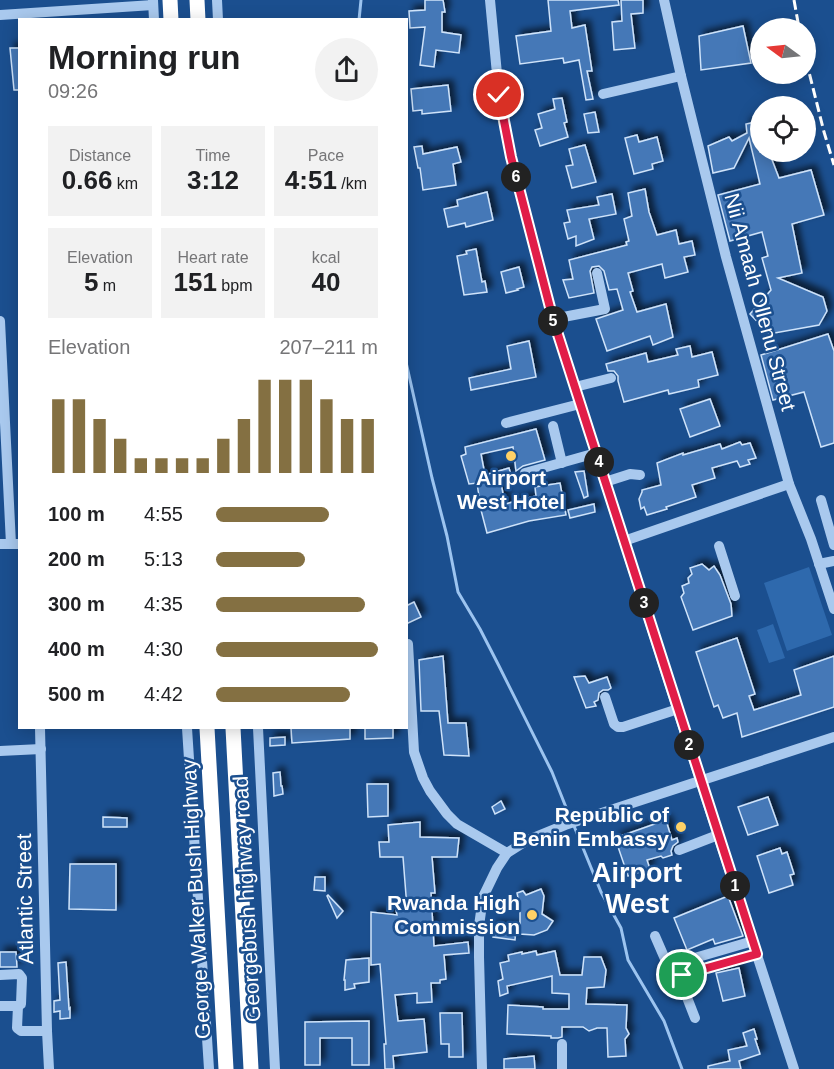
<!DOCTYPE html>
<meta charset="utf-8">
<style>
body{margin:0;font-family:Helvetica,sans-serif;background:#f2f2f2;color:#202124;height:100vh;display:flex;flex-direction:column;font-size:22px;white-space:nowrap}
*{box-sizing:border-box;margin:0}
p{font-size:20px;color:#757577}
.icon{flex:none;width:33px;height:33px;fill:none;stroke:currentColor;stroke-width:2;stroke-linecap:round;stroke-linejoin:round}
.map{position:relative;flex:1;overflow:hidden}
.side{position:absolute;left:18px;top:18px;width:390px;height:711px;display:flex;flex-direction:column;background:#fff;border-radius:0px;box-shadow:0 3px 15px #0003}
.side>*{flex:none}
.needle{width:39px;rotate:285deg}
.buttons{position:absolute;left:750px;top:18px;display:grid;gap:12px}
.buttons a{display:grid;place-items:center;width:66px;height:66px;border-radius:50%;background:#fff;box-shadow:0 3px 15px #0003;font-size:30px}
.pin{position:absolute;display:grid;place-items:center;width:51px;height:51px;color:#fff;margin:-26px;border:3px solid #fff;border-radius:50%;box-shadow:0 2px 6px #0007}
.km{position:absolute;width:30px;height:30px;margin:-15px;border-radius:50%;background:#222;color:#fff;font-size:16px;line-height:30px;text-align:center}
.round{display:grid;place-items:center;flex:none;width:63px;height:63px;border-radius:32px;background:#f2f2f2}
.head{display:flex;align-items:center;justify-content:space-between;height:102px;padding:0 30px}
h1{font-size:33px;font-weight:700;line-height:45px}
.stats{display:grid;grid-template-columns:repeat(3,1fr);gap:9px;height:102px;padding:6px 30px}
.stats div{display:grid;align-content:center;border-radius:0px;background:#f2f2f2;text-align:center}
.stats b{font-size:26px;font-weight:700}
.stats small{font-size:16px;font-weight:400}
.stats p{font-size:16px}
.chart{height:168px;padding:12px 30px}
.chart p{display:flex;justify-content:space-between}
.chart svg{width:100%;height:108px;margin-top:6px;stroke:#847042;stroke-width:6}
ul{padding:0 30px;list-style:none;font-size:20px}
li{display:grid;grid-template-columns:96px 72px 1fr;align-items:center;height:45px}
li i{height:15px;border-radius:8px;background:#847042}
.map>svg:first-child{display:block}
</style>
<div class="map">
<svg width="834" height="1069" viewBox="0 0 834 1069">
<defs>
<filter id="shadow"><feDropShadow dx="5" dy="-5" stdDeviation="3" flood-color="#0009"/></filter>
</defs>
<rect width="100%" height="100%" fill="#1b4f8f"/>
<g fill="#2e69ad">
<path d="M809 567 832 635 787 651 764 583Z"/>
<path d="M773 624 785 658 769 663 757 630Z"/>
</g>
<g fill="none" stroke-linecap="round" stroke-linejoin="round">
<g stroke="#9cc4f0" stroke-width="3">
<path d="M359 20 361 0"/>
<path d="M406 362 432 478 447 536 458 592 480 629 499 666 552 772 571 820"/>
<path d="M574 826 601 892 621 928 628 960 664 1021 682 1069"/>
</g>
</g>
<g fill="#4478b7" stroke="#cfe3fa" stroke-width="1.5" filter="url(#shadow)">
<path d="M425 0H443L445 12H442V32L461 35 459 53 436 50 434 67 420 65 425 27 410 28 409 11 425 10Z"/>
<path d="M548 0H618L619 5 570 11 572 28 585 25 592 71H587L593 99 586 100 579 60 564 63 563 58 520 64 516 36 551 31Z"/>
<path d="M621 0H643V13L631 14 635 48 614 50 612 22 622 21Z"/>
<path d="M743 26 751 63 701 70 699 36Z"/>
<path d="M10 48H20V90H14Z"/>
<path d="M448 85 451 111 422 114V110L413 111 411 89Z"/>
<path d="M562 98 567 122 564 123 568 137 540 146 535 130 542 128 538 114 555 109 553 99Z"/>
<path d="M595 112 599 132 588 133 584 114Z"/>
<path d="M760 121V152H769L779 178 811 170 824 215 792 224 802 273 778 278 823 297 827 311 819 325 769 334 750 314 771 290 762 258 768 256 762 232 730 241 718 195 760 184 749 138 734 168 713 173 708 146 729 137 732 141 747 133 746 124Z"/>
<path d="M637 135 639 142 657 137 663 161 652 164 653 169 634 174 625 138Z"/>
<path d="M585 145 596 182 572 188 566 166 573 165 569 149Z"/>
<path d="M422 146 423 154 457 147 461 162 453 164 456 185 423 190 420 168H418L414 147Z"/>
<path d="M645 189 649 212 657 235 676 230 679 244 692 241 695 255 684 257 688 272 665 278 662 264 628 273 633 291 630 292 637 312 666 304 673 337 653 345 650 336 607 351 596 319 623 310 617 289 609 290 604 271 599 266 592 267 590 271 594 293 569 298 563 280 573 279 569 260 627 245 626 242 629 241 624 219 632 216 628 193Z"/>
<path d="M487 192 493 220 466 227 465 223 448 227 444 209 458 206 457 200Z"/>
<path d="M612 194 616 214 589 219 594 239 576 246V236L568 239 564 223 570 222 567 210 599 205 597 197Z"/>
<path d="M476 249 482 282 485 281 487 292 464 295 457 256 467 254 466 251Z"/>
<path d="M519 267 524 287 517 289 518 290 506 293 501 272Z"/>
<path d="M828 334 834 351V443L821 447 804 392 773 400 761 355Z"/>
<path d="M529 341 536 377 471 390 469 378 511 369 507 346Z"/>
<path d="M690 346 692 357 712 352 718 375 698 380 699 387 669 394 668 390 624 402 618 381V376L614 371H608L606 364 646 353 648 362 678 355 676 349Z"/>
<path d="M710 399 720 426 690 437 680 409Z"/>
<path d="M536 429 545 460 523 466 516 471 513 447 481 454 485 475 509 468 511 475 500 478 505 504 536 496 535 487 560 483 566 515 529 521 487 533 481 510 477 483 469 484 461 456 466 454 465 447Z"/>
<path d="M740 442 742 445 750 443 756 458 748 460 750 464 740 467 737 461 712 468 715 478 692 485 696 497 666 507 667 509 647 515 644 507 641 509 639 499 642 492V490L661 485 657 463 683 453V455L720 444 722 449Z"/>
<path d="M584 471 588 496 584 498 575 472Z"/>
<path d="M594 504 595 512 570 518 568 510Z"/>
<path d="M702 564 709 570 714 566 720 575 731 604 732 616 693 630 681 597 684 593 682 586 689 583 688 578 692 574 690 568Z"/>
<path d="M414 602 421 617 406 624V606Z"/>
<path d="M737 638 755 694 749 696 754 710 801 695 794 670 834 656V707L742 737 737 713 723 718 718 705 714 707 696 652Z"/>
<path d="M443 656 448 723H466L469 756 444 755 439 711H421L419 660Z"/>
<path d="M585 676 589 683 607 677 611 688 608 690H603L599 693 598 700 594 702 596 706 586 708 574 677Z"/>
<path d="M291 728H350V739L292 743Z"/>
<path d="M365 728H393V738L365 739Z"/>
<path d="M285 737V745L270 746V738Z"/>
<path d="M280 772 281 786H282L283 794 274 796 273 773Z"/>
<path d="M367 784H388V816L368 817Z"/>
<path d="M768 797 778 825 748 835 738 807Z"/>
<path d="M501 801 505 809 495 814 492 807Z"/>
<path d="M103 817 127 818V827H103Z"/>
<path d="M666 820 672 840 677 838 678 842 673 846 671 851 672 855 663 858 661 856 647 860 650 869 628 876 615 838Z"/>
<path d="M420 822V837L459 838 457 857H432L435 893H431L434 946 468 942 469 953 444 955 446 979 440 980V983H431L432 1002 417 1003V993L395 995 398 1021 424 1019 427 1052 393 1056 394 1069H385L384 1044H386L380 964 371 965V912L397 915 396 909 407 908 403 857H380L379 842H389L388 825Z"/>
<path d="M780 848 782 854 787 852 794 874 790 875 793 885 769 893 757 856Z"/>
<path d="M70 864H116V910L69 909Z"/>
<path d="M315 877H325V891L314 890Z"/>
<path d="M541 889 544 896 542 914 553 921 547 930 534 935 520 934V907L517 893 523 891 526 895Z"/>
<path d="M328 895 343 911 337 918 327 896Z"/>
<path d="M728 896 743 936 715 944 713 939 687 950 674 918Z"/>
<path d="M493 926 516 928 515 940 493 937Z"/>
<path d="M536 951 537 955 555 951 560 975H582L584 957H601L606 970 604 987 587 988 586 1004 627 1005 626 1028 629 1034 625 1039 626 1056 608 1057 607 1028H597L589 1031 583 1027H562V1037L558 1038H551V1036L507 1034 508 1005 543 1007V1009H569V994L552 993V976L507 986 508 993 500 996 498 981 503 979 500 963 509 961 508 955 522 952V954Z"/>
<path d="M0 952H16L17 967H0Z"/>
<path d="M369 958V982L354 984 355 988 345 990V980H344L346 960Z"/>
<path d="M66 962 69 1009 70 1008V1018L60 1019V1011L54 1012V1001L60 1000 58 963Z"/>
<path d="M739 968 745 996 723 1001 716 973Z"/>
<path d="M440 1013H462L463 1057H449V1044H441Z"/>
<path d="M369 1021V1065H352V1038H320V1065H305V1022Z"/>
<path d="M754 1029 757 1039H755L760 1054 739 1061 741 1069H708V1066L730 1061 728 1050 747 1046 743 1033Z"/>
<path d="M534 1056 535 1069H504V1059Z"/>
</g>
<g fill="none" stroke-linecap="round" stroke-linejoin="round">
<g stroke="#a9c9ee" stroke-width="10">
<path d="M153 0 154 20"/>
<path d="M217 0 218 20"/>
<path d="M490 0 499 95 511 157 553 319 700 780 794 1069"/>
<path d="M664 0 681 76 726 257 789 484 811 539 834 609"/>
<path d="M0 15 153 5"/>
<path d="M603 94 681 76"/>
<path d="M553 319 605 309 597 273"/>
<path d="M0 321 11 544"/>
<path d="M575 387 611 378"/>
<path d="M506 423 580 404"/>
<path d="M553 426 562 463"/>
<path d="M525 473 596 453"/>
<path d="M605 482 630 474 640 475"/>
<path d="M821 500 834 545"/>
<path d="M624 541 789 484"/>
<path d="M0 544H20"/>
<path d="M719 546 735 596"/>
<path d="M819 564 834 561"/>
<path d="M408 644 414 752 423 778 430 791 447 814 457 824 507 853"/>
<path d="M605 697 614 724 618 727H623L678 709"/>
<path d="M40 728 47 1031 49 1069"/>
<path d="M187 728 209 1069"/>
<path d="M258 728 275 1069"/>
<path d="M0 751 41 749"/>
<path d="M679 850 718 835"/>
<path d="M655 936 665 959 674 964 753 941"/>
<path d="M0 975 19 974 22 978 21 1004 18 1006H0"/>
<path d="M18 1006 17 1028 21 1031H47"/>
<path d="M695 1018 681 982 682 975 757 954"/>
<path d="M562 1044V1069"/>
<path d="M482 1069 479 957V926L483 897 497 868 507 853 526 841 565 825 834 737"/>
</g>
<g stroke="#fff" stroke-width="15">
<path d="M170 0 171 20"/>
<path d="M197 0 198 20"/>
<path d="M207 728 226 1069"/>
<path d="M233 728 251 1069"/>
</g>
<g stroke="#fff" stroke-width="3" stroke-dasharray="10 4.5" stroke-linecap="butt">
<path d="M794 0 799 28"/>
<path d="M806 60 824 132 834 165"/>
</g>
</g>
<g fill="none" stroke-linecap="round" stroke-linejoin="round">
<defs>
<path id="route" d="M499 95 511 157 553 319 757 954 682 975"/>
</defs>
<use href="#route" stroke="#fff" stroke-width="12"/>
<use href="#route" stroke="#e11d48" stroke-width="8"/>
</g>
<g fill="#ffd166" stroke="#1b4f8f" stroke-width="2">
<circle cx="511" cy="456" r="6"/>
<circle cx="681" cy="827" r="6"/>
<circle cx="532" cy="915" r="6"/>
</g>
<g text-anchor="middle" stroke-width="5" stroke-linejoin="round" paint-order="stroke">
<g font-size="21" fill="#fff" stroke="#1b4f8f">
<text transform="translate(760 302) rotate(75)" y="7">Nii Amaah Ollenu Street</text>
<text transform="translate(25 899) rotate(-91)" y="7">Atlantic Street</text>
<text transform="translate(196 899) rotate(-93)" y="7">George Walker Bush Highway</text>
<text transform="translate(247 899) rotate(-93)" y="7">Georgebush highway road</text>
</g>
<g font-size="21" font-weight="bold" fill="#fff" stroke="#1b4f8f" text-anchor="end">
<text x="511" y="485" text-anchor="middle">Airport<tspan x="511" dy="24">West Hotel</tspan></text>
<text x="669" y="822">Republic of<tspan x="669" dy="24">Benin Embassy</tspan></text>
<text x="520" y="910">Rwanda High<tspan x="520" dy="24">Commission</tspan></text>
</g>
<g font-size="27" font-weight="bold" fill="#fff" stroke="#1b4f8f">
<text x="637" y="882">Airport<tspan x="637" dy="31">West</tspan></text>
</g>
</g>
</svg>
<div class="buttons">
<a><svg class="needle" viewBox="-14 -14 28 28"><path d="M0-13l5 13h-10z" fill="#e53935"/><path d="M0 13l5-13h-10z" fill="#757577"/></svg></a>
<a><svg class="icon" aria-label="locate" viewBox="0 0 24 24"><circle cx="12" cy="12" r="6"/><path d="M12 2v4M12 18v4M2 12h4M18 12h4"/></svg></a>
</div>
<div class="pin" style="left:682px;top:975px;background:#1e9e55"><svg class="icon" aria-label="arrive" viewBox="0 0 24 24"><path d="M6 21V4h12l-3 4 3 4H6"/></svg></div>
<div class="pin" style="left:499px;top:95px;background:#d93025"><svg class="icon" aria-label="check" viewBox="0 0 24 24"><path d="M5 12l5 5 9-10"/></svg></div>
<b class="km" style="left:735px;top:886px">1</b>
<b class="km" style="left:689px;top:745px">2</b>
<b class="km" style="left:644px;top:603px">3</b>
<b class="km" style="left:599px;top:462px">4</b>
<b class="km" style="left:553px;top:321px">5</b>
<b class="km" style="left:516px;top:177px">6</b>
<section class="side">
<div class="head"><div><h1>Morning run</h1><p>09:26</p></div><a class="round"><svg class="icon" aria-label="share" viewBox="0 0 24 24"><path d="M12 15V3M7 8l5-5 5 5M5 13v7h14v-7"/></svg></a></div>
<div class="stats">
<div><p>Distance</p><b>0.66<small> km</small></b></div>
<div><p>Time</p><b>3:12</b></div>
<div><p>Pace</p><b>4:51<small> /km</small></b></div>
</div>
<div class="stats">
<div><p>Elevation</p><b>5<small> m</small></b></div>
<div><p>Heart rate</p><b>151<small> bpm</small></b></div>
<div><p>kcal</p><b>40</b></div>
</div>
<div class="chart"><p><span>Elevation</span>207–211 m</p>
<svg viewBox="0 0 160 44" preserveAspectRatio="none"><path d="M5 44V14M15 44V14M25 44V22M35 44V30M45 44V38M55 44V38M65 44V38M75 44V38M85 44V30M95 44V22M105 44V6M115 44V6M125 44V6M135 44V14M145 44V22M155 44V22"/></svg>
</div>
<ul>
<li><b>100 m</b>4:55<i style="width:70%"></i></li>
<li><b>200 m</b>5:13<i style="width:55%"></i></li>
<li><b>300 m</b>4:35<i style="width:92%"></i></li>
<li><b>400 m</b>4:30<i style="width:100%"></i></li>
<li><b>500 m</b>4:42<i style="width:83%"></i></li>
</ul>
</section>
</div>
